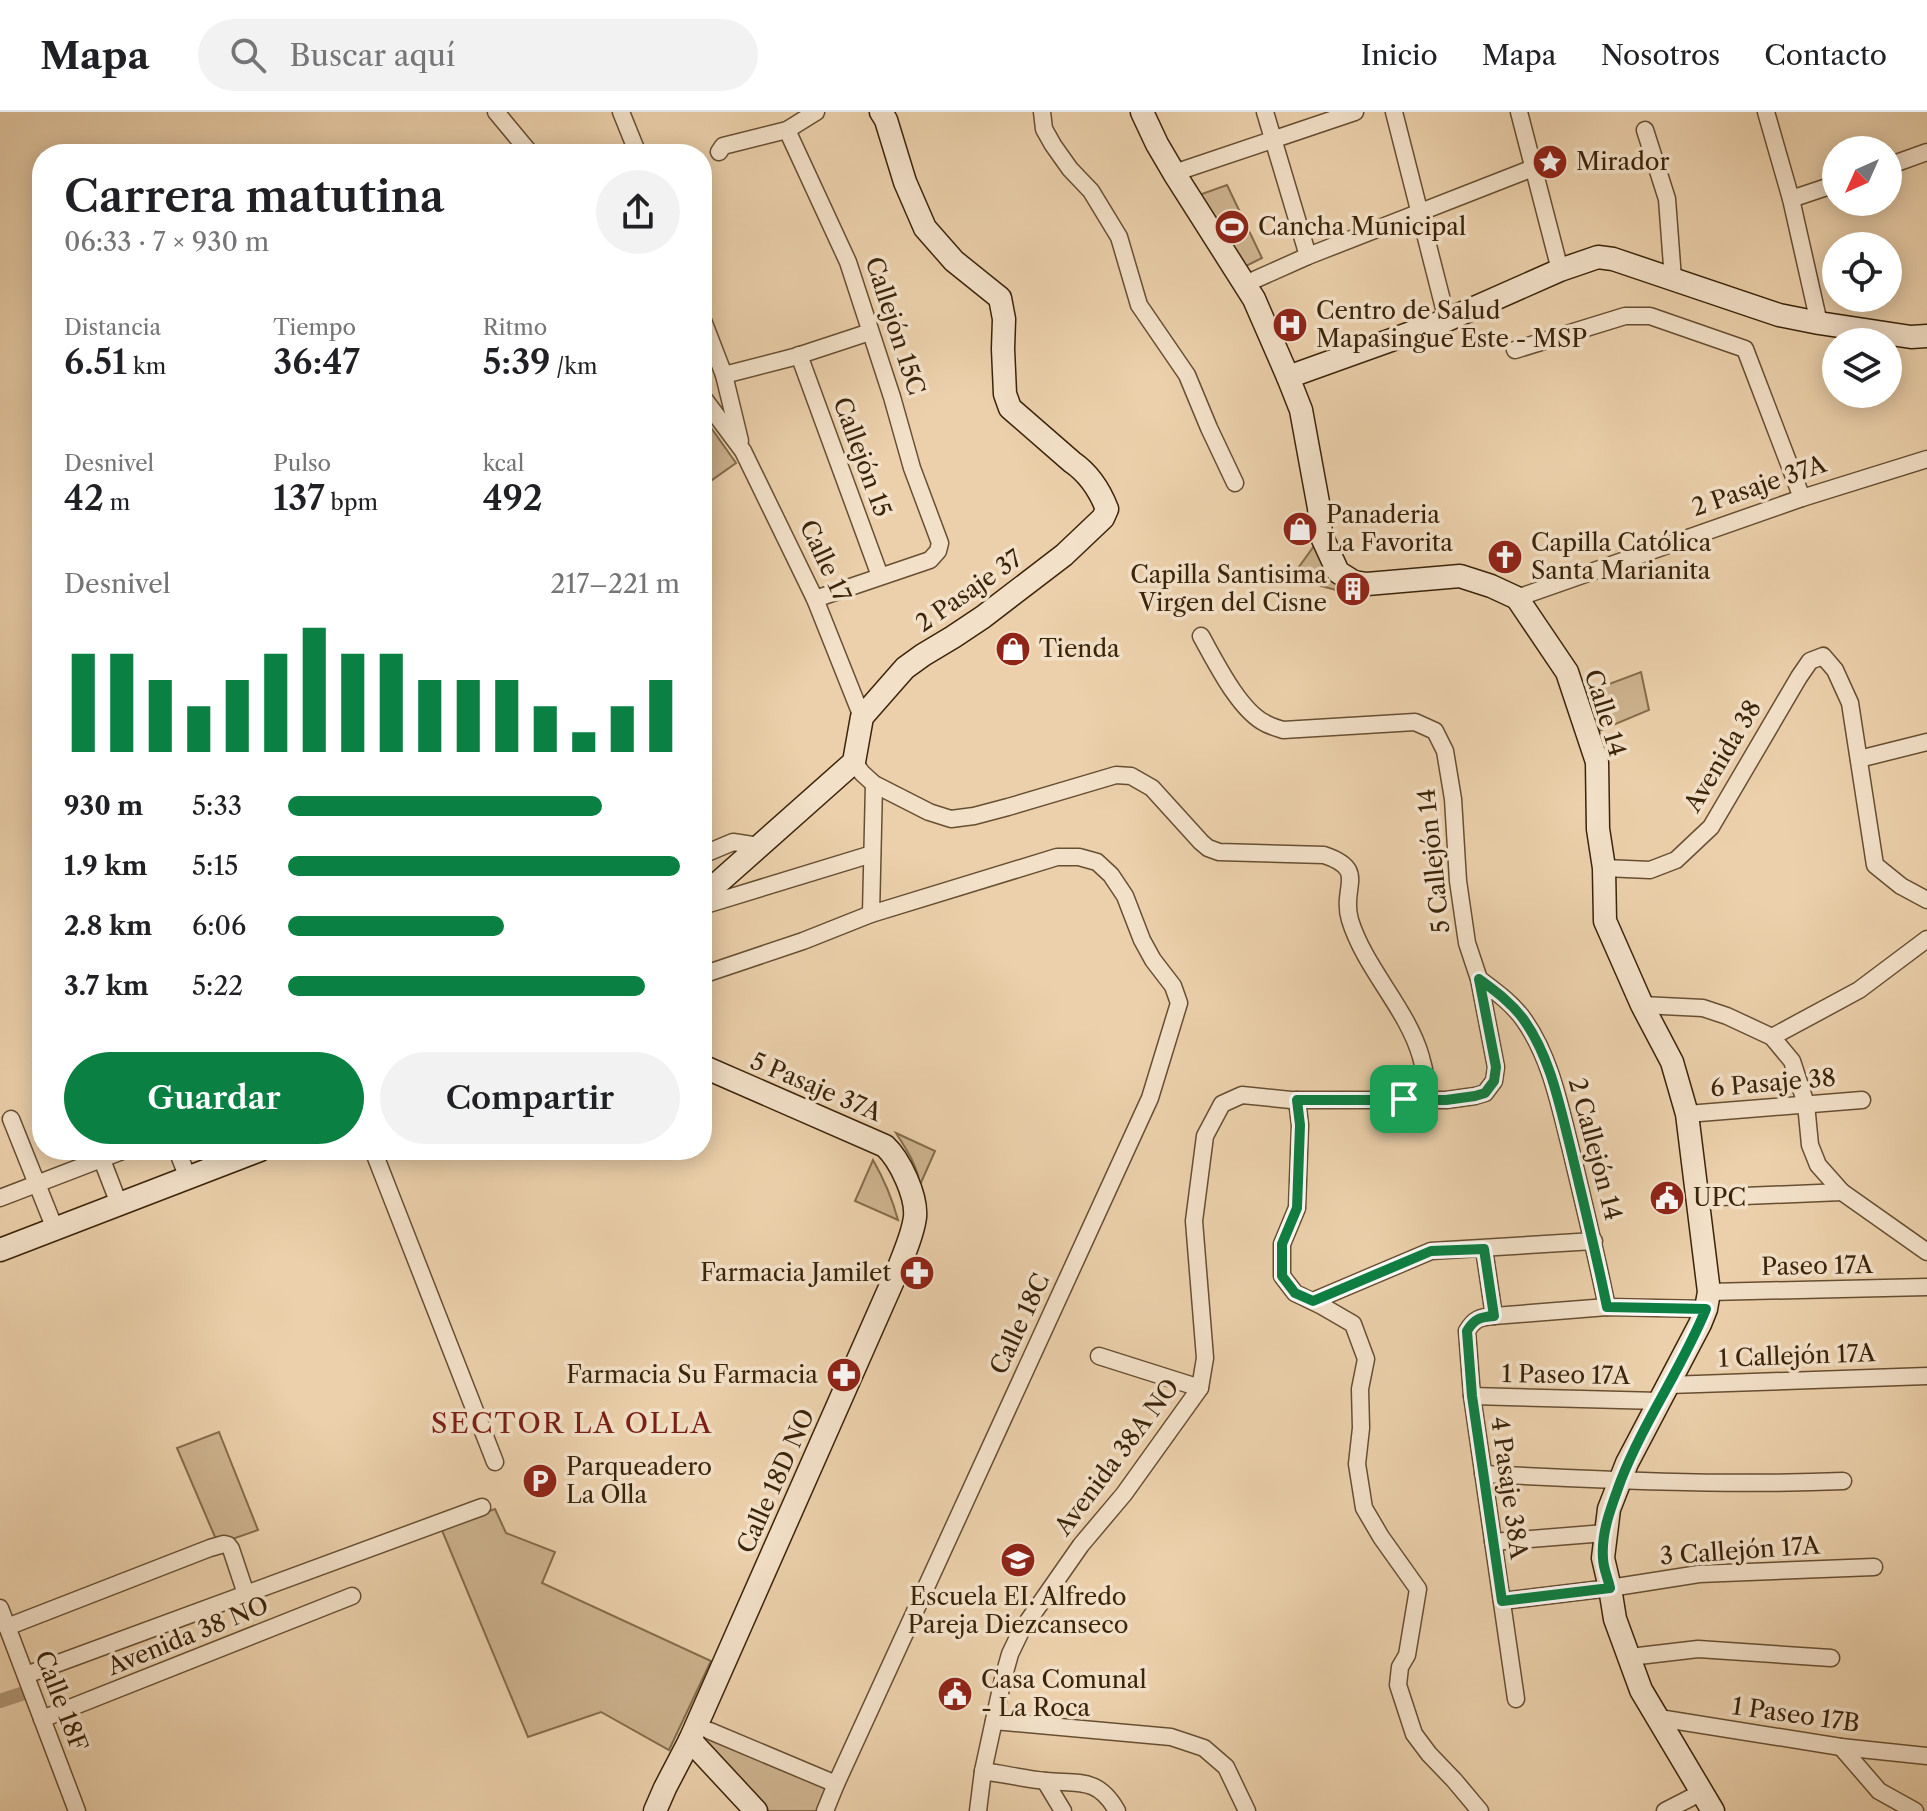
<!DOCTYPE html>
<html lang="es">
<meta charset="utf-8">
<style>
body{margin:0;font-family:"Libre Caslon Text",serif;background:#f2f2f2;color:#202124;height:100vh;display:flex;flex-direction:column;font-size:30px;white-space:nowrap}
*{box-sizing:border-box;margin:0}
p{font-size:26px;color:#757577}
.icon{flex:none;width:44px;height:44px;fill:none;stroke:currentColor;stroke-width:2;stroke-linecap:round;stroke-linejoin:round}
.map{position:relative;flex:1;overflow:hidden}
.drawer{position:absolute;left:32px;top:32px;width:680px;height:1016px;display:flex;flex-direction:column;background:#fff;border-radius:32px;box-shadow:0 4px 20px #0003}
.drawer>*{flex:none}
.needle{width:52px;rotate:225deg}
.buttons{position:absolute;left:1822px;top:24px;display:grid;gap:16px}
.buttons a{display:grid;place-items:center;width:80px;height:80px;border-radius:50%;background:#fff;box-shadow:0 4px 20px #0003;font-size:40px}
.pin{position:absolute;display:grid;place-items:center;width:68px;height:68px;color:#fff;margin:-34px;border-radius:16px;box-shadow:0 4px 12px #0006}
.round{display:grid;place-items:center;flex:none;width:84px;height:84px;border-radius:42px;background:#f2f2f2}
.headline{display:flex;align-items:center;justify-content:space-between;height:136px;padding:0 32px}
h1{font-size:44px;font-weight:600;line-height:60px}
.stats{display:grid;grid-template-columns:repeat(3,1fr);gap:12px;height:136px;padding:8px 32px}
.stats div{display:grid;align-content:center}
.stats b{font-size:34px;font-weight:600}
.stats small{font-size:22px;font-weight:400}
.stats p{font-size:22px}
.chart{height:224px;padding:16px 32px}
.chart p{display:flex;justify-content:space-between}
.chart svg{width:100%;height:144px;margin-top:8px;stroke:#0b8043;stroke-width:6}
.button{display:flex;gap:16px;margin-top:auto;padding:16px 32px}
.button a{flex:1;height:92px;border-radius:48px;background:#0b8043;color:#fff;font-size:32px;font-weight:600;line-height:92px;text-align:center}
.button a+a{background:#f2f2f2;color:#202124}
ul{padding:0 32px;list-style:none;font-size:26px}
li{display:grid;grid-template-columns:128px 96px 1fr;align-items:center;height:60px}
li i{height:20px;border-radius:10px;background:#0b8043}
header{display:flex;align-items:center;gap:48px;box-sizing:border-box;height:112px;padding:0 40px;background:#fff;border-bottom:2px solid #e0e0e0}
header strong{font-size:38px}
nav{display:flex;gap:44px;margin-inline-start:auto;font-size:28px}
.search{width:560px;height:72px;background:#f2f2f2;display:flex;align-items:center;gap:20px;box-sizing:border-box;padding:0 28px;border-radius:44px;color:#757577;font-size:30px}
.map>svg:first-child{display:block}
</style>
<header>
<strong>Mapa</strong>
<div class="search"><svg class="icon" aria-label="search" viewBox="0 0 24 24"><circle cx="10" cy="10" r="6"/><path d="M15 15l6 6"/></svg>Buscar aquí</div>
<nav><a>Inicio</a><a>Mapa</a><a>Nosotros</a><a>Contacto</a></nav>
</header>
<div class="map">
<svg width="1927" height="1699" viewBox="0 0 1927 1699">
<rect width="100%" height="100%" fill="#ebd0ab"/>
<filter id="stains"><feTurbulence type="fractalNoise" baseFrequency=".0025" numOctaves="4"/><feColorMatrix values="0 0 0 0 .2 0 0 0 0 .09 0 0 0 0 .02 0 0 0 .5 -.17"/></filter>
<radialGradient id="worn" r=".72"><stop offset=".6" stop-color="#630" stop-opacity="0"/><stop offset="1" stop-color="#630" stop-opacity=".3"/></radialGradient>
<g fill="#cdb38f" stroke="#846c4c" stroke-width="2">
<path d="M1227 73 1262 146 1242 156 1199 83Z"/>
<path d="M702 303 736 351 712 368 702 352Z"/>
<path d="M1314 434 1348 479 1346 480C1329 476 1307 473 1296 459Z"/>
<path d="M1641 560 1649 598 1599 619 1585 581Z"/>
<path d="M896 1021 935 1039 920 1073C917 1053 907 1038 896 1021Z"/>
<path d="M873 1048C884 1067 892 1086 898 1108L855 1089Z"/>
<path d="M219 1320 258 1418 218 1432 177 1336Z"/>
<path d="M495 1397 506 1421 555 1440 542 1471 711 1549 669 1638 601 1600 528 1625 441 1416Z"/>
<path d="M705 1618 832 1673 819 1699H760L699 1632Z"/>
</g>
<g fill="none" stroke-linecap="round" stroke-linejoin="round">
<path stroke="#af9674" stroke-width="14" d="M0 1589 24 1581"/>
<defs>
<g id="street">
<path d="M496 0 531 42"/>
<path d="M621 0 638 42"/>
<path d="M1042 0 1044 17 1053 33 1070 57 1091 79 1119 125 1139 193 1187 263 1209 316 1235 371"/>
<path d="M1265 0 1308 144"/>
<path d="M1394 0 1447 208"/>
<path d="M1519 0 1560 158"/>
<path d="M1766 0 1791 87 1819 211"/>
<path d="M787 18 848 150 892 285 912 356 940 431 938 439 930 448 815 487"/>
<path d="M1645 18 1667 87 1673 167"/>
<path d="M719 40 723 34 787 18 816 0"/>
<path d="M1888 54 1927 40"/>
<path d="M1174 61 1355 0"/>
<path d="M1791 87 1836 72"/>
<path d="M1243 173 1308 144 1533 56"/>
<path d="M702 206 724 263 740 329"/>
<path d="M1515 238 1625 204H1650L1745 237 1802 386"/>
<path d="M799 243 880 464"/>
<path d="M724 263 794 245 870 220"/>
<path d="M702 284 743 339 815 487 862 605"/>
<path d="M1517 486 1802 386 1927 347"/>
<path d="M1859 647 1927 630"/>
<path d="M854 650 862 661 874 672 929 700 951 707 974 704 1008 695 1116 663 1131 664 1152 676 1201 730 1208 736 1219 740 1324 743C1369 758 1340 775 1350 808 1365 857 1407 896 1421 945 1421 946 1424 956 1424 957 1423 969 1413 979 1404 987"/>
<path d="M702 743 733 730 759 734"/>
<path d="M1604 756 1650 758 1676 748 1711 715 1799 565 1810 549 1823 544 1835 558 1850 591 1875 753 1901 774 1927 788"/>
<path d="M702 794 872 742"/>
<path d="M871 802 874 672"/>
<path d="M702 863 803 829 871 802 1057 745H1079L1097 750 1111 763 1125 784 1142 828 1153 848 1173 874 1179 891 1150 986 836 1672 825 1699"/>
<path d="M1479 867C1495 879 1512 891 1524 908 1550 945 1559 991 1570 1034 1583 1088 1596 1141 1607 1195"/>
<path d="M1642 893 1703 896 1727 904 1772 925 1792 949 1806 992 1810 1033 1818 1053 1842 1080 1927 1140"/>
<path d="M1772 925 1859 878 1927 827"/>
<path d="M1297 988 1300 1013 1297 1096 1282 1132V1164L1295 1181 1322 1194 1353 1212 1366 1247 1360 1277 1361 1316 1357 1352 1364 1396 1381 1425 1418 1477 1407 1543 1400 1555 1398 1573 1414 1622 1429 1642 1454 1668 1480 1699"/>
<path d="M1687 1002 1862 988"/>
<path d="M11 1007 55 1117"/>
<path d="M177 1038 188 1066"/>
<path d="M373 1038 495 1350"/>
<path d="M99 1040 119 1092"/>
<path d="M0 1086 125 1038"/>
<path d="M1697 1086 1842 1080"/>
<path d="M1484 1137 1494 1204"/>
<path d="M1709 1180 1927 1175"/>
<path d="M1313 1189 1431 1139 1594 1129"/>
<path d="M1099 1244 1200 1276"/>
<path d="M1669 1273 1927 1264"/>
<path d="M1472 1284 1659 1289"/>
<path d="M1483 1362C1603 1368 1723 1374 1843 1369"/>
<path d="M1493 1430 1605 1421"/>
<path d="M1502 1489 1610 1476 1699 1462 1874 1455"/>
<path d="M0 1496 77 1699"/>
<path d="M7 1515 210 1436 224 1432 228 1433 231 1437 246 1482"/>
<path d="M1630 1545 1698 1537 1831 1546"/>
<path d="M26 1563 482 1395"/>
<path d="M1516 1587 1472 1284 1467 1219C1474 1207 1480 1205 1494 1204L1607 1195 1706 1197"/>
<path d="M1659 1606 1841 1635 1927 1644"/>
<path d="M42 1607 352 1484"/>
<path d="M994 1609 1171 1625 1204 1636 1226 1655 1247 1699"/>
<path d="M710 1619 836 1672"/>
<path d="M1841 1635 1879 1679 1915 1699"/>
<path d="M983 1659C1004 1662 1025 1667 1046 1669 1079 1672 1098 1665 1117 1699"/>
<path d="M1045 1669 1063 1699"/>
<path d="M978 1699 983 1659 1003 1567 1010 1542 1021 1519 1081 1433 1124 1382 1200 1276 1205 1246 1194 1109 1205 1024 1222 992 1242 983 1291 988H1446L1475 984 1485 981 1494 969 1496 955 1479 867 1467 831 1458 769 1453 687 1445 639 1435 619 1415 610 1283 618C1277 616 1270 614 1265 611 1239 598 1215 549 1201 524"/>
<path d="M1665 1699 1702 1680"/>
</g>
<g id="secondary">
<path d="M1142 0 1157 32 1174 61 1254 187 1288 265 1301 298 1319 396 1321 423 1338 460 1354 470 1367 472 1460 464 1491 474 1517 486 1567 560 1597 650 1598 717 1604 756 1605 809 1642 893 1672 950 1687 1002 1709 1180 1706 1197 1700 1212 1627 1351 1609 1397 1603 1446 1610 1476 1615 1507 1641 1578 1713 1699"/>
<path d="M1288 265 1447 208 1560 158 1598 145 1613 147 1779 203 1819 211 1911 225 1927 224"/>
<path d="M702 785 854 650 862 605 905 556 923 543 953 525 983 505 1064 443 1103 406 1107 397C1100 379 1088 361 1072 350L1010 296 1005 282 1003 237 1004 207 1000 186 954 149 925 116 905 70 886 8 881 0"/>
<path d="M0 1138 260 1038"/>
<path d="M690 1628 756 1699"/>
<path d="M655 1699 665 1676 690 1628 899 1155C905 1139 913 1122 915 1105 917 1084 900 1048 885 1034L702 954"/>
</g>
</defs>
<use href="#street" stroke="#674f32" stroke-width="19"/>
<use href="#secondary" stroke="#3b2409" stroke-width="25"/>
<use href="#street" stroke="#f2e0c8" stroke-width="16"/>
<use href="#secondary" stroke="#f2e0c8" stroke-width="22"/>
</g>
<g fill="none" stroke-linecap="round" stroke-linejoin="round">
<defs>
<path id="route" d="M1479 867C1495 879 1512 891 1524 908 1550 945 1559 991 1570 1034 1583 1088 1596 1141 1607 1195L1706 1197C1682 1256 1644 1309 1621 1368 1612 1393 1601 1419 1603 1446 1603 1456 1608 1466 1610 1476L1502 1489 1472 1284 1467 1219C1474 1207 1480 1205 1494 1204L1484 1137 1431 1139 1313 1189 1295 1181 1282 1164V1132L1297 1096 1300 1013 1297 988H1446L1475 984 1485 981 1494 969 1496 955Z"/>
</defs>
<use href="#route" stroke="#fff" stroke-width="16"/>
<use href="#route" stroke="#0b8043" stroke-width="10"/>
</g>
<defs>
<symbol id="sight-disc" viewBox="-11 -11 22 22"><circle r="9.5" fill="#8f2418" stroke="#f2e0c8"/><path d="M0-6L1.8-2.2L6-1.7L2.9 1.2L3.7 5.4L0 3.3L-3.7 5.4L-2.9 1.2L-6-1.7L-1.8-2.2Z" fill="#fff"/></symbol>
<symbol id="stadium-disc" viewBox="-11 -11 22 22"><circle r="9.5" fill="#8f2418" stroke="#f2e0c8"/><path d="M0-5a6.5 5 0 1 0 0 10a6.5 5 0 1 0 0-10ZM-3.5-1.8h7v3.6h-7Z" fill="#fff"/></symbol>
<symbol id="hospital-disc" viewBox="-11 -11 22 22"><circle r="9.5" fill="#8f2418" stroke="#f2e0c8"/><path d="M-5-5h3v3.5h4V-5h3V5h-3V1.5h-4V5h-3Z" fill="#fff"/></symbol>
<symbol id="shop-disc" viewBox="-11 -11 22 22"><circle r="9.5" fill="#8f2418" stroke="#f2e0c8"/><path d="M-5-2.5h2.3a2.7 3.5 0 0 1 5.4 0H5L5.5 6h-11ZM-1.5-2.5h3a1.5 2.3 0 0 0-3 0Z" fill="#fff"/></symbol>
<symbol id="church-disc" viewBox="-11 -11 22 22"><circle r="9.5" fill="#8f2418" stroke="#f2e0c8"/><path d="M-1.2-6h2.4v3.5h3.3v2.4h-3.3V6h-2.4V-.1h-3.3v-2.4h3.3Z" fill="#fff"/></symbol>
<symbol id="building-disc" viewBox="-11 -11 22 22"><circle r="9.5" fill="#8f2418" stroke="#f2e0c8"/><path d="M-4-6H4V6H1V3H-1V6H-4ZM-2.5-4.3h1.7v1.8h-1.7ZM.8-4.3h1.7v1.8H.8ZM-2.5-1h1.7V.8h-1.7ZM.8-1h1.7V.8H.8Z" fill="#fff"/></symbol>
<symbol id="civic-disc" viewBox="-11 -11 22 22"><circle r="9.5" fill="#8f2418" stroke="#f2e0c8"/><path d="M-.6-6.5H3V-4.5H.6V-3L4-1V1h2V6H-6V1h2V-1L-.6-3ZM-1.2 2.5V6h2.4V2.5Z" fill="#fff"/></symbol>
<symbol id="pharmacy-disc" viewBox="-11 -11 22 22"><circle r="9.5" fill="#8f2418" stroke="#f2e0c8"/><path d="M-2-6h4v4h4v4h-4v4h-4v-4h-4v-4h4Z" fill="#fff"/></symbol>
<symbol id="parking-disc" viewBox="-11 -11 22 22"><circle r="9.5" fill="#8f2418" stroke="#f2e0c8"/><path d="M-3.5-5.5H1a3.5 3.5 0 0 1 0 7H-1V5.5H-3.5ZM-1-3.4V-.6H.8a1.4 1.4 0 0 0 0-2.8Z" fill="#fff"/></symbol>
<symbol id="school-disc" viewBox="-11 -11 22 22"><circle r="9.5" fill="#8f2418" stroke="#f2e0c8"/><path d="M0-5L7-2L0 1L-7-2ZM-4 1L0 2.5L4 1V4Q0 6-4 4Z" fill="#fff"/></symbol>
</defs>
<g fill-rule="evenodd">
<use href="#sight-disc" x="1530" y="30" width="40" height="40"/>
<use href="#stadium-disc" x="1212" y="95" width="40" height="40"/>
<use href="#hospital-disc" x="1270" y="193" width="40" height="40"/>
<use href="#shop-disc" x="1280" y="397" width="40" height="40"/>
<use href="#church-disc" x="1485" y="425" width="40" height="40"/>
<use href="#building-disc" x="1333" y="457" width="40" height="40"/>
<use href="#shop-disc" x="993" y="517" width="40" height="40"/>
<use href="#civic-disc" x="1647" y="1066" width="40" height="40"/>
<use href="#pharmacy-disc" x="897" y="1141" width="40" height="40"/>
<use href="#pharmacy-disc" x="824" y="1243" width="40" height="40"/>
<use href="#parking-disc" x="520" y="1349" width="40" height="40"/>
<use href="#school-disc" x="998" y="1428" width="40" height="40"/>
<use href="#civic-disc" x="935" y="1562" width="40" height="40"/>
</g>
<g text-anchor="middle" stroke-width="7" stroke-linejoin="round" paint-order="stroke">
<g font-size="24" fill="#3b2409" stroke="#f2e0c8" text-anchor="start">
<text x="1576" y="58">Mirador</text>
<text x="1258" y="123">Cancha Municipal</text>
<text x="1316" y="207">Centro de Salud<tspan x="1316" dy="28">Mapasingue Este - MSP</tspan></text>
<text x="1326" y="411">Panaderia<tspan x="1326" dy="28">La Favorita</tspan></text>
<text x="1531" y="439">Capilla Católica<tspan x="1531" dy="28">Santa Marianita</tspan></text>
<text x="1327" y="471" text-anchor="end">Capilla Santisima<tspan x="1327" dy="28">Virgen del Cisne</tspan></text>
<text x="1039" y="545">Tienda</text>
<text x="1693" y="1094">UPC</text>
<text x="891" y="1169" text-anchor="end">Farmacia Jamilet</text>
<text x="818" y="1271" text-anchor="end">Farmacia Su Farmacia</text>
<text x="566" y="1363">Parqueadero<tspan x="566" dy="28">La Olla</tspan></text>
<text x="1018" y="1493" text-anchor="middle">Escuela EI. Alfredo<tspan x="1018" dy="28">Pareja Diezcanseco</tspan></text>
<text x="981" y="1576">Casa Comunal<tspan x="981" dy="28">- La Roca</tspan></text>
</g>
<g font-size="24" fill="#3b2409" stroke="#f2e0c8">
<text transform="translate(895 214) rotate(72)" y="8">Callejón 15C</text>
<text transform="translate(862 345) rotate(70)" y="8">Callejón 15</text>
<text transform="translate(1759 374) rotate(-19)" y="8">2 Pasaje 37A</text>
<text transform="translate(825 449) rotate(65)" y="8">Calle 17</text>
<text transform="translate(969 479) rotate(-35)" y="8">2 Pasaje 37</text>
<text transform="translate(1605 601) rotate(73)" y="8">Calle 14</text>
<text transform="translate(1723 644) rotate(-59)" y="8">Avenida 38</text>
<text transform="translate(1434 749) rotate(-96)" y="8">5 Callejón 14</text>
<text transform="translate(1773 971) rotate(-5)" y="8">6 Pasaje 38</text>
<text transform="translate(816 975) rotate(23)" y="8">5 Pasaje 37A</text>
<text transform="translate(1595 1037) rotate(75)" y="8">2 Callejón 14</text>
<text transform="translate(1817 1154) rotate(-1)" y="8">Paseo 17A</text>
<text transform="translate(1020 1212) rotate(-65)" y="8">Calle 18C</text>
<text transform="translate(1797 1244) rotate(-2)" y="8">1 Callejón 17A</text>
<text transform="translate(1566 1263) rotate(1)" y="8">1 Paseo 17A</text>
<text transform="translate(1117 1345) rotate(-53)" y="8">Avenida 38A NO</text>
<text transform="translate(776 1369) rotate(-66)" y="8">Calle 18D NO</text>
<text transform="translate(1509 1376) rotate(82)" y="8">4 Pasaje 38A</text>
<text transform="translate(1740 1439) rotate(-4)" y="8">3 Callejón 17A</text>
<text transform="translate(188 1524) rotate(-22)" y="8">Avenida 38 NO</text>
<text transform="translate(61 1589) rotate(69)" y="8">Calle 18F</text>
<text transform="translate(1796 1603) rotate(8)" y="8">1 Paseo 17B</text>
</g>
<g font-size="28" letter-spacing="2" fill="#7a1f14" stroke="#f2e0c8">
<text x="572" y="1321">SECTOR LA OLLA</text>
</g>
</g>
<rect width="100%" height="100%" filter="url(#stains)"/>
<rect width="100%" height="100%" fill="url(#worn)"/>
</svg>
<div class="buttons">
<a><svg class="needle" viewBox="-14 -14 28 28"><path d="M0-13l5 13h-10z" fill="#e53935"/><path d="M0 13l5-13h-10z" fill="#757577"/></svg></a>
<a><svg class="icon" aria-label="locate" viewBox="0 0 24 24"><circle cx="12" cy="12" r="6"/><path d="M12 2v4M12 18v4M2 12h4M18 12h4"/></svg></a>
<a><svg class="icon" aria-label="layers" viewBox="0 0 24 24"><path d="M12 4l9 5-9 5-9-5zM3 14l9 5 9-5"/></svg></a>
</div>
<div class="pin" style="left:1404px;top:987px;background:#1e9e55"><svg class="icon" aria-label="arrive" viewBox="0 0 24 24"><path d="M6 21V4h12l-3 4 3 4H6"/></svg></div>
<section class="drawer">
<div class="headline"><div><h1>Carrera matutina</h1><p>06:33 · 7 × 930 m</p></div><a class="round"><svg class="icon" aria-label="share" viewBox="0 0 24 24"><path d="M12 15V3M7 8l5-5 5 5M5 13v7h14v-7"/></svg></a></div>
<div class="stats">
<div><p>Distancia</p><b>6.51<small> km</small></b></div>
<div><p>Tiempo</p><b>36:47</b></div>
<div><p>Ritmo</p><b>5:39<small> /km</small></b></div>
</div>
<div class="stats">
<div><p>Desnivel</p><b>42<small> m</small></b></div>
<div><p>Pulso</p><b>137<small> bpm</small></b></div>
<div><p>kcal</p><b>492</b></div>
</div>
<div class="chart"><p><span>Desnivel</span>217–221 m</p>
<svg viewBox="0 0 160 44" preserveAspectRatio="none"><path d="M5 44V14M15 44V14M25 44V22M35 44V30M45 44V22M55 44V14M65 44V6M75 44V14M85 44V14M95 44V22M105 44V22M115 44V22M125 44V30M135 44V38M145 44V30M155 44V22"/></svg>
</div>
<ul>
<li><b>930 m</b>5:33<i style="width:80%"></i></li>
<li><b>1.9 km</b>5:15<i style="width:100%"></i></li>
<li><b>2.8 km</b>6:06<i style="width:55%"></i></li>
<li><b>3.7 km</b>5:22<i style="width:91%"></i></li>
</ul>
<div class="button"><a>Guardar</a><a>Compartir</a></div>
</section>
</div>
